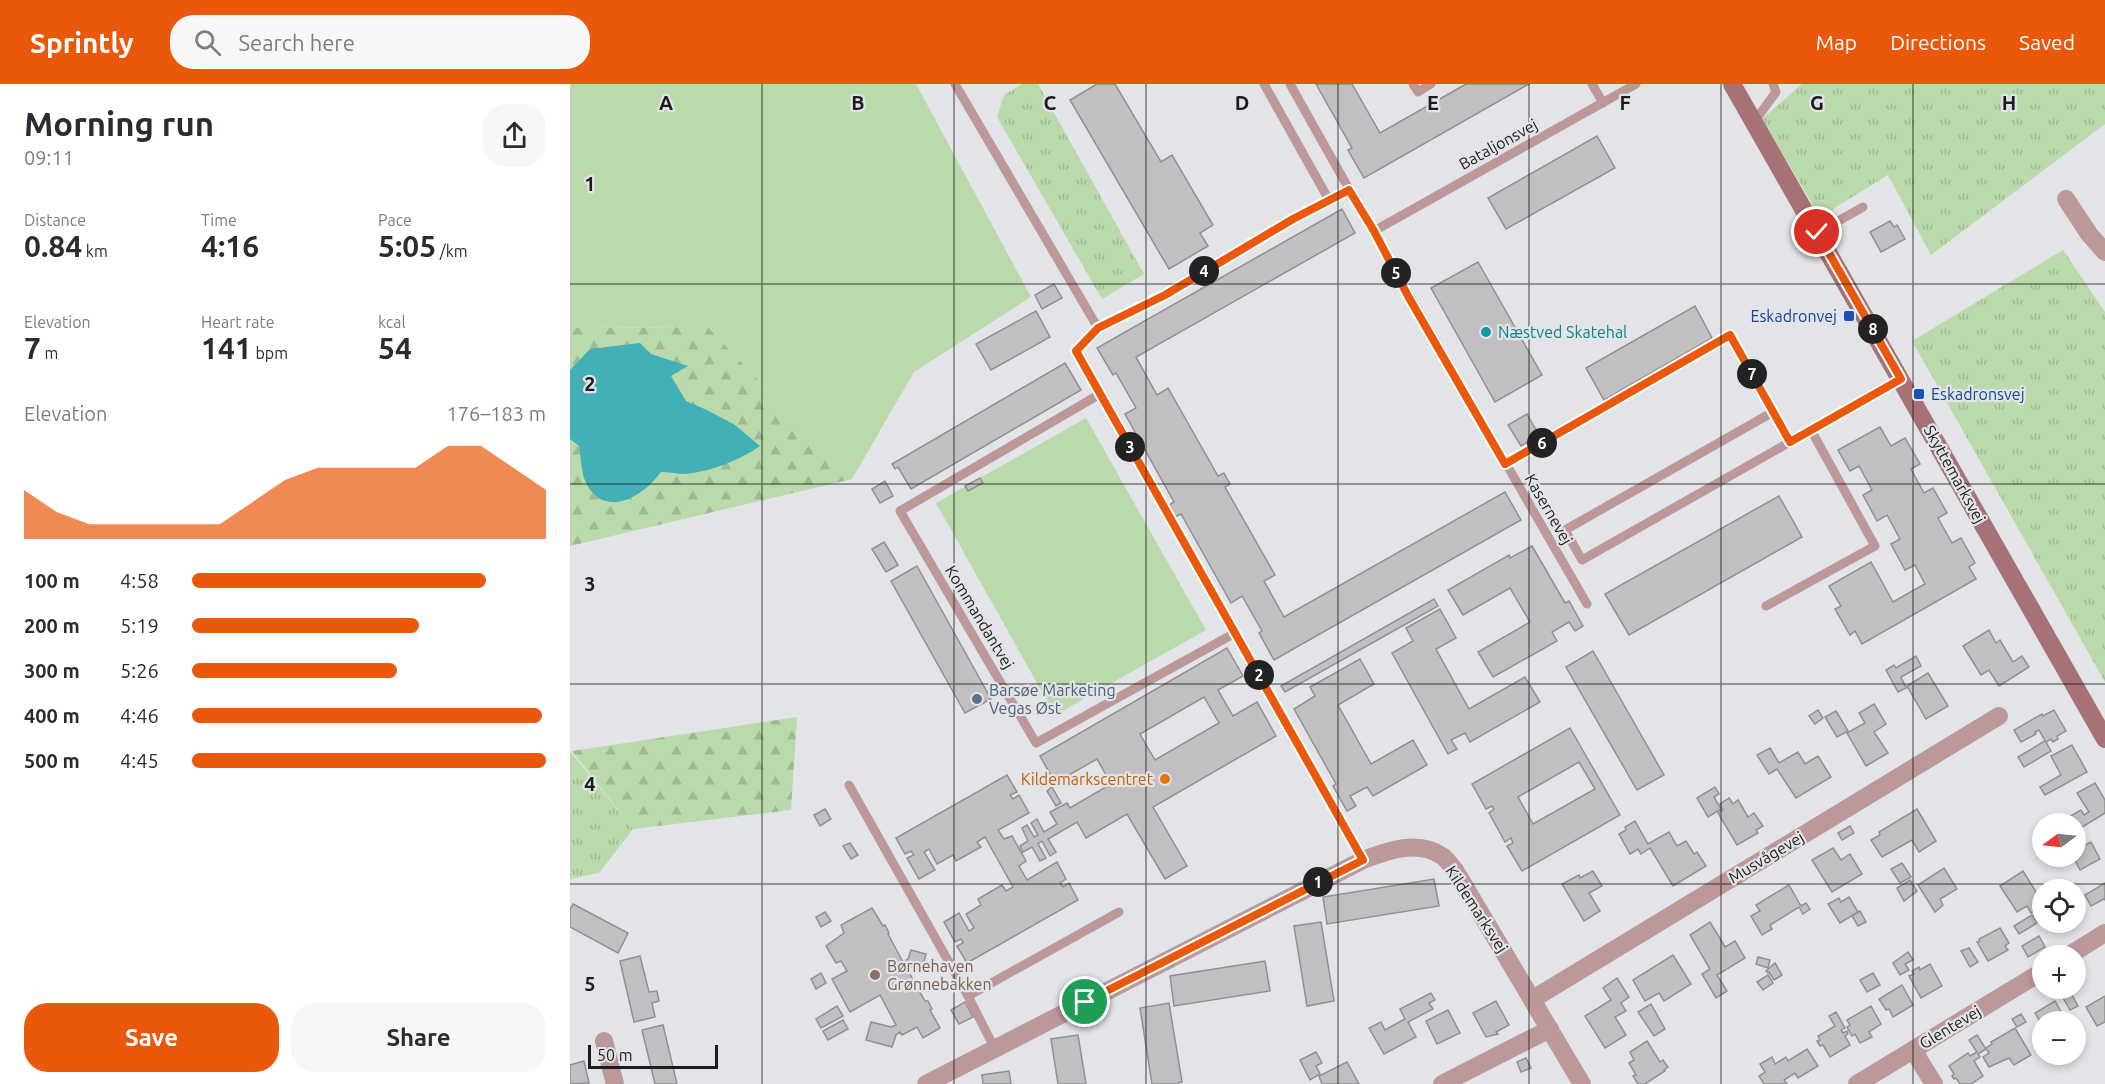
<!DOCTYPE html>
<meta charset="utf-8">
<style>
body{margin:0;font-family:Ubuntu,sans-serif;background:#f7f7f7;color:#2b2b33;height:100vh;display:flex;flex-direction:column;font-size:22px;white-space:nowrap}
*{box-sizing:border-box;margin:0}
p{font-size:20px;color:#7c7c81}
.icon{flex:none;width:33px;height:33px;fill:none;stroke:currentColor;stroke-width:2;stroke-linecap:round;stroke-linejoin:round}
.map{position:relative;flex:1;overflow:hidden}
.panel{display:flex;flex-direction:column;background:#fff;width:570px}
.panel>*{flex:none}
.needle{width:39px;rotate:255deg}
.fabs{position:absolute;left:1462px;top:729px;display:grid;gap:12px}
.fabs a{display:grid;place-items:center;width:54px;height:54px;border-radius:50%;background:#fff;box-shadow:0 3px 9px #0003;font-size:30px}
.scale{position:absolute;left:18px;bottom:15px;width:130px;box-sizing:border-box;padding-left:6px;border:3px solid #1a1b1c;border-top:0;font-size:16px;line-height:21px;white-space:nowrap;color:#1a1b1c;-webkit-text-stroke:4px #e2e4e7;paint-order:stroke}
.pin{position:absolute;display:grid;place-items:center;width:51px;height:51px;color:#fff;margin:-26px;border:3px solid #fff;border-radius:50%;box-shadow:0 2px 6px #0007}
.km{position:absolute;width:30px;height:30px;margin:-15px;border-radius:50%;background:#222;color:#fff;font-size:16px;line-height:30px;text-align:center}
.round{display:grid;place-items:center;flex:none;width:63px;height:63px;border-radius:24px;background:#f7f7f7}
.overview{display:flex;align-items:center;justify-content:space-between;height:102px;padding:0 24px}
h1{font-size:33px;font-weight:700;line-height:45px}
.stats{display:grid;grid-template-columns:repeat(3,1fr);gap:9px;height:102px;padding:6px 24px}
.stats div{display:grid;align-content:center}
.stats b{font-size:30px;font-weight:700}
.stats small{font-size:16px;font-weight:400}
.stats p{font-size:16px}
.chart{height:168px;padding:12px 24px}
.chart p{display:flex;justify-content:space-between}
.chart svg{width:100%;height:108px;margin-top:6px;fill:#ea580c;opacity:.7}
.primary-button{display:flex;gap:12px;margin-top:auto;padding:12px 24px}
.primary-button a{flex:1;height:69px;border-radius:24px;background:#ea580c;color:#fff;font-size:24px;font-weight:700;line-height:69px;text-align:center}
.primary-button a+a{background:#f7f7f7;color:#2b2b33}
ul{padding:0 24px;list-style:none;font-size:20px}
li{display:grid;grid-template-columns:96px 72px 1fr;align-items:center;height:45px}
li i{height:15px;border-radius:8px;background:#ea580c}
header{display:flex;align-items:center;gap:36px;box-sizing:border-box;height:84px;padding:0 30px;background:#ea580c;color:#fff}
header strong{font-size:28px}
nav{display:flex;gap:33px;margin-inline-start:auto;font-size:21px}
.search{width:420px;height:54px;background:#f7f7f7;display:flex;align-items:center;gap:15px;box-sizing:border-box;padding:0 21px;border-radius:24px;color:#7c7c81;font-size:22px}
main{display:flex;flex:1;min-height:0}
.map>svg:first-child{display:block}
</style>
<header>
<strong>Sprintly</strong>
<div class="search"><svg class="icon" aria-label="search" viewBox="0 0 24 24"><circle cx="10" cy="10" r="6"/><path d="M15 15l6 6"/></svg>Search here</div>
<nav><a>Map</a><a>Directions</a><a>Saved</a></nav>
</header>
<main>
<section class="panel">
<div class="overview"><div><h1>Morning run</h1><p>09:11</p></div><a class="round"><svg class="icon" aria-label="share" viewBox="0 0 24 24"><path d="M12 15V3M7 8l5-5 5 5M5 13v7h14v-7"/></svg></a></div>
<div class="stats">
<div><p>Distance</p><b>0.84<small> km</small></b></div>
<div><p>Time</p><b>4:16</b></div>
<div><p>Pace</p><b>5:05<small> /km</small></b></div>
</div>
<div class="stats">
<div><p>Elevation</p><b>7<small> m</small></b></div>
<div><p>Heart rate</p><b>141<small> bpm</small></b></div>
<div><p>kcal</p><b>54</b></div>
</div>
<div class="chart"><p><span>Elevation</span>176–183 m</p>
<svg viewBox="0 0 160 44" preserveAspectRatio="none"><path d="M0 44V24L10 33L20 38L30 38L40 38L50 38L60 38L70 29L80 20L90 15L100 15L110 15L120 15L130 6L140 6L150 15L160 24V44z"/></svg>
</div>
<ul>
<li><b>100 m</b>4:58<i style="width:83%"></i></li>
<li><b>200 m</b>5:19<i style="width:64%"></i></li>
<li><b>300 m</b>5:26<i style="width:58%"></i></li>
<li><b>400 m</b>4:46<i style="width:99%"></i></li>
<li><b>500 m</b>4:45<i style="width:100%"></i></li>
</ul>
<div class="primary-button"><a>Save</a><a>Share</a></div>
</section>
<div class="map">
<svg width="1535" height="1000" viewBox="0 0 1535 1000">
<defs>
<pattern id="grass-tufts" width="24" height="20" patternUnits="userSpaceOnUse" patternTransform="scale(1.5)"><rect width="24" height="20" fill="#badaac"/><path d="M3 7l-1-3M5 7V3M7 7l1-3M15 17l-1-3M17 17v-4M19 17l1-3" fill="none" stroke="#9fba93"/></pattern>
<pattern id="forest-firs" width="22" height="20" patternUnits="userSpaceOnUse" patternTransform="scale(1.5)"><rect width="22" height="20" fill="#badaac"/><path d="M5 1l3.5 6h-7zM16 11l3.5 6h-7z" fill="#9fba93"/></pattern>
</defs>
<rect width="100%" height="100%" fill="#e2e4e7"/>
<g fill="url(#grass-tufts)">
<path d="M452 0H468L574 190 532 215 427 33 434 11Z"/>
<path d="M1232 0H1535V40L1361 171 1318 91 1250 133 1192 35Z"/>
<path d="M1493 166 1535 228V598L1342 257Z"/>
<path d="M0 667 63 745 29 789 0 795Z"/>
</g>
<g fill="url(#forest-firs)">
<path d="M138 243 282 395 0 462V244Z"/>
<path d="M227 633 221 726 63 745 2 667Z"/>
</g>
<g fill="#badaac">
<path d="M0 0H346L461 213 344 288 282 395 138 243 0 244Z"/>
<path d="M516 334 636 546 485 631 366 419Z"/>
</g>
<path fill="#42b0b4" d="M70 259 81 270 118 282 101 292 116 317 137 326 165 341 190 362C170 376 140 388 115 390 108 390 99 388 91 388 74 412 35 436 16 399 11 388 11 373 9 362L0 355V286L20 265Z"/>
<g fill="#c1bfc2" stroke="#918f92" stroke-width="1.5" fill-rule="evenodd">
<path d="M527 0H545L591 78 602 71 643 141 630 149 638 162 599 185 500 16Z"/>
<path d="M746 0H782L810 49 896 0H959L794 94 778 66 782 64Z"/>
<path d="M1027 52 1045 84 936 145 918 114Z"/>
<path d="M772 125 785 149 566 273 587 311 598 304 648 392 654 389 660 400 655 403 705 491 694 497 714 533 935 408 951 436 704 576 689 549 692 547 672 512 661 519 611 430 605 433 599 421 604 418 555 330 566 324 546 289 543 291 527 264Z"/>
<path d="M1320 137 1324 143 1327 141 1335 155 1311 168 1300 148Z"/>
<path d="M908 178 972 291 925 318 861 204Z"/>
<path d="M484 200 492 214 472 225 465 211Z"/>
<path d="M1125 222 1142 254 1034 316 1016 284Z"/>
<path d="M466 227 480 253 421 286 406 260Z"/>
<path d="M495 279 511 306 341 405 328 383 325 385 322 380Z"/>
<path d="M957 330 969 351 951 362 938 341Z"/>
<path d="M1310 343 1321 362 1335 354 1350 380 1341 385 1354 409 1363 404 1377 429 1368 434 1382 459 1391 454 1405 479 1399 483 1406 495 1292 560 1285 547 1280 551 1265 525 1271 522 1259 502 1301 478 1323 518 1355 500 1345 481 1335 486 1321 460 1330 455 1317 431 1307 437 1293 411 1302 406 1289 382 1280 387 1268 366Z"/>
<path d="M410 394 413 399 398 407 395 402Z"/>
<path d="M315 397 323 412 310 419 302 405Z"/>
<path d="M1209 412 1232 453 1059 551 1035 510Z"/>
<path d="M314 458 328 481 316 488 302 465Z"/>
<path d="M962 462 995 519 999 517 1013 542 1005 547 999 538 982 548 987 557 923 593 908 568 960 538 940 504 893 531 878 506 939 471 940 474Z"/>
<path d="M347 482 421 615 395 629 321 497Z"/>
<path d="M864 515 868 522 715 608 711 602Z"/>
<path d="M870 525 886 554 866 565 899 625 955 593 970 618 900 658 895 649 881 656 887 665 878 670 822 569 843 557 836 544Z"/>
<path d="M1419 546 1426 559 1430 556 1443 578 1452 572 1459 583 1429 602 1419 586 1411 591 1393 562Z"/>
<path d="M657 564 673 592 648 606 663 632 687 618 706 652 583 723 617 782 595 795 557 730 516 754 507 738 478 755 486 768 480 772 472 757 468 760 476 774 470 777 462 763 453 768 450 762 458 757 452 744 457 741 464 753 468 751 461 739 467 735 474 748 487 740 480 728 497 719 500 724 541 700 527 675 485 699 470 672ZM634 613 649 639 585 676 570 650Z"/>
<path d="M1023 567 1094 691 1067 706 996 583Z"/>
<path d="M1346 572 1351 582 1331 593 1336 604 1328 608 1316 586 1324 581 1326 584Z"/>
<path d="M790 575 804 600 768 621 801 680 843 656 857 681 803 712 797 703 780 712 786 722 777 727 763 702 766 700 724 625 745 612 740 603Z"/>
<path d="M1358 589 1378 622 1356 635 1337 602Z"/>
<path d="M1304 620 1316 640 1304 648 1318 669 1296 682 1277 649 1295 639 1289 629Z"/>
<path d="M1248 626 1253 634 1245 640 1239 632Z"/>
<path d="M1484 626 1496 647 1487 652 1488 655 1483 658 1481 655 1476 658 1481 667 1454 683 1448 673 1475 657 1469 646 1465 648 1466 650 1451 658 1444 646 1472 630 1473 632Z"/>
<path d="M1266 627 1278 647 1267 653 1255 633Z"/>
<path d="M1000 644 1050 731 952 787 937 762 943 759 941 754 935 758 919 729 924 725 922 722 916 725 902 700ZM1009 678 1025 705 963 740 948 713Z"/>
<path d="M1502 661 1517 688 1475 711 1470 703 1491 691 1481 672Z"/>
<path d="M1200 664 1209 679 1228 668 1235 680 1248 672 1261 693 1226 714 1207 685 1199 690 1187 671Z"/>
<path d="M437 691 447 708 440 711 443 715 449 711 459 729 428 746 434 755 442 752 456 777 449 782 457 796 487 778 496 795 490 799 493 803 499 799 508 816 397 879 387 862 393 859 391 855 385 858 374 838 389 829 399 847 404 844 396 830 411 821 408 815 432 801 436 807 443 803 415 753 407 758 411 763 386 777 383 771 367 780 359 765 354 768 365 786 349 795 337 774 344 771 341 767 335 770 326 754Z"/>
<path d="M1525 699 1535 716V729L1506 747V740H1487L1511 726 1514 731 1519 728 1507 709Z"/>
<path d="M482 703 491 719 486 722 477 707Z"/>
<path d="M1145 703 1149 710 1144 713 1151 725 1138 733 1127 714Z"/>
<path d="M1159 714 1163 720 1168 716 1178 733 1184 729 1193 742 1186 746 1188 749 1167 761 1148 729 1153 726 1150 720Z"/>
<path d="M255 725 261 735 250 742 244 731Z"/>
<path d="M1347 725 1366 757 1349 768 1342 756 1312 773 1301 756 1310 751 1309 748Z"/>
<path d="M1065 737 1078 760 1099 748 1107 762 1116 757 1124 770 1127 768 1136 782 1103 802 1080 764 1071 770 1068 765 1060 770 1049 750 1056 746 1055 743Z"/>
<path d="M1280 742 1284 749 1272 756 1268 749Z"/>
<path d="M1521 758 1530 775 1510 786 1503 772H1506V766Z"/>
<path d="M280 759 288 771 281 775 273 762Z"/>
<path d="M1263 764 1271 776 1280 770 1292 790 1262 808 1242 776Z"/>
<path d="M1332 779 1341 793 1330 799 1321 785Z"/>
<path d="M1374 784 1387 805 1370 815 1373 821 1365 828 1348 801Z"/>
<path d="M1023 787 1032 802 1019 809 1030 827 1014 837 992 800 1009 791 1010 794Z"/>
<path d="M1453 787 1473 819V821L1461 829 1457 822 1447 828 1430 802Z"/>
<path d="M864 795 869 822 757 840 753 813Z"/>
<path d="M1340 796 1347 807 1334 817 1327 804Z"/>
<path d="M1535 799V816L1534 815 1521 822 1515 811Z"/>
<path d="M1219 801 1231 822 1236 819 1240 825 1233 830 1229 823 1200 841 1202 845 1192 851 1181 832 1190 827 1186 821Z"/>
<path d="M1279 813 1288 828 1270 839 1258 820 1269 814 1271 818Z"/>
<path d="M3 820 58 849 48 869 0 843V826Z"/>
<path d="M302 824 313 842 315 841 319 849 318 850 333 878 338 875 341 866 356 870 352 885 342 883 337 885 355 917H358L362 925 360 926 370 944 353 954 347 943 332 951 330 948 326 951 322 963 296 956 301 938 321 943 326 941 310 911 280 928 262 895 277 887 271 877 266 879 256 862 274 849 271 841Z"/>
<path d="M1290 827 1296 838 1288 842 1282 832Z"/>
<path d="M255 828 261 837 251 843 246 833Z"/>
<path d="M1462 831 1467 839 1449 850 1444 842Z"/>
<path d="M751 838 764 917 737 922 724 842Z"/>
<path d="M1140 838 1155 863 1165 857 1175 874 1147 891 1157 907 1146 914 1132 890 1140 885 1120 851Z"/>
<path d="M1430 844 1439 859 1435 862 1438 866 1418 877 1407 858 1410 857 1409 855Z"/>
<path d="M1469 852 1475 863 1458 873 1452 862Z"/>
<path d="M1399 864 1408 878 1400 883 1391 867Z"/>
<path d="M1338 868 1343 876 1335 880 1339 886 1330 891 1323 879Z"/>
<path d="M1103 871 1121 900 1094 917 1089 909 1075 917 1063 896Z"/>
<path d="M70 872 79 908 87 907 89 917 82 919 85 933 64 938 50 877Z"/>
<path d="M1188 873 1200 876 1198 884 1186 880Z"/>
<path d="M695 877 700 907 604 922 600 892Z"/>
<path d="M1205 879 1212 891 1204 896 1199 888 1198 889 1196 887Z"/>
<path d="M1360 880 1372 902 1351 914 1339 892 1344 890 1342 887 1349 883 1350 886Z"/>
<path d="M251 889 256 899 246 905 241 895Z"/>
<path d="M1303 889 1310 901 1297 908 1290 896Z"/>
<path d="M1198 891 1203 899 1193 906 1187 898Z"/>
<path d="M1047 894 1059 913 1051 919 1056 927 1045 933 1056 951 1035 964 1015 932 1041 916 1033 904Z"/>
<path d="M1332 901 1343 921 1323 933 1319 925 1316 926 1309 915Z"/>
<path d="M1498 904 1508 922 1500 926 1488 905Z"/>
<path d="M861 909 865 916 859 919 863 925 838 938 846 953 814 970 799 944 811 938 815 946 835 935 830 925Z"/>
<path d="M1535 912V938L1527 942 1516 923Z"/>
<path d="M926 917 939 941 926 948 928 950 916 953 903 929Z"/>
<path d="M1485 917 1497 938H1473V942L1465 929Z"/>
<path d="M395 918 403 933 389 940 381 926Z"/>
<path d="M599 919 612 998H609V1000H582L570 924Z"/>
<path d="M1081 920 1095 945 1084 952 1068 928Z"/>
<path d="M267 922 273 932 251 944 246 935Z"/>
<path d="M1301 922 1311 940 1299 948 1302 953 1290 959 1285 950 1282 952 1277 943 1280 941 1277 936Z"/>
<path d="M878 926 890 949 867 960 856 937Z"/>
<path d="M1266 928 1275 944 1271 946 1273 949 1277 947 1278 950 1275 952 1280 961 1260 973 1253 961 1250 962 1247 957 1250 956 1248 952 1265 942 1259 932Z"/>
<path d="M1451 930 1456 938 1447 943 1442 935Z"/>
<path d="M273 936 278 945 258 956 253 947Z"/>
<path d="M93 941 107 1000H85L72 946Z"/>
<path d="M1445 944 1461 971 1444 981 1439 974 1419 983 1413 973 1419 969 1416 964 1422 960 1421 958Z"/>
<path d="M508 951 516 1000H488L481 955Z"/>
<path d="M1407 951 1416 965 1408 970 1410 973 1404 977 1413 992 1401 1000H1390L1386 994 1384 995 1382 992 1384 990 1379 982 1398 969 1400 972 1407 968 1399 956Z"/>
<path d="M1077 957 1090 978 1093 976 1098 983 1094 986 1095 987 1075 1000H1068L1063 992 1066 991 1059 979 1064 976 1060 968Z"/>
<path d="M1237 965 1248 982 1228 994 1225 989 1214 996 1217 1000H1194L1189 992 1195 988 1190 980 1202 973 1205 980 1216 973 1218 977Z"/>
<path d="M746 968 752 979 746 982 750 990 740 996 730 976Z"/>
<path d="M956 974 961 984 951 988 947 978Z"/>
<path d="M14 977 19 999 0 1000V981Z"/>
<path d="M777 978 789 1000H752L749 992Z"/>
<path d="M439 987 441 1000H413L412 991Z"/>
</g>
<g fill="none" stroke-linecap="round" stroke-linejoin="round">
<g stroke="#bd9899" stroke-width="9">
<path d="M385 0 528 244 506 267 793 776"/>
<path d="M694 0 759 116"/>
<path d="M720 0C817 174 917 347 1017 520"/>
<path d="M843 0 848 8 861 0"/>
<path d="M1022 0 1033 19"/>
<path d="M1184 38 1206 8 1203 0"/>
<path d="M804 147 1066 0"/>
<path d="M1247 149 1293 123"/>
<path d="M528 244 595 211 723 135 779 106"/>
<path d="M530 310 330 427 466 659 665 549"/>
<path d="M1203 328 995 446 1012 476 1331 295"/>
<path d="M935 380 1160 251 1220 358"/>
<path d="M1196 522 1305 462 1241 346"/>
<path d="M279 701 398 912 425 965"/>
<path d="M398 912 549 828"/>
</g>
<g stroke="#bd9899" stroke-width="18">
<path d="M1496 115 1519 150 1535 168"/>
<path d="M1498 872 1535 849"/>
<path d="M963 915 1429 632"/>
<path d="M34 957 45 1000"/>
<path d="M1343 966 1364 1000"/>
<path d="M356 1000 793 776C817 767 848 755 872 772 877 775 881 782 885 786L1012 1000"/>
<path d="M872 1000 980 945"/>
<path d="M1287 1000 1473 887"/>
</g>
<path stroke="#a77275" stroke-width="18" d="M1162 0 1535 655"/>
</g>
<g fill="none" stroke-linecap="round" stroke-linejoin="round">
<defs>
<path id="route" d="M515 918 793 776 506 267 528 244 595 211 723 135 779 106 804 147 838 212 935 380 1160 251 1220 358 1331 295 1247 148"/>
</defs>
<use href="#route" stroke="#fff" stroke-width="12"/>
<use href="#route" stroke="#ea580c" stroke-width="8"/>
</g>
<path fill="none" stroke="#1a1b1c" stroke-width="1.5" stroke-opacity="0.55" d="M192 0V1000M384 0V1000M576 0V1000M768 0V1000M959 0V1000M1151 0V1000M1343 0V1000M0 200H1535M0 400H1535M0 600H1535M0 800H1535"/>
<g fill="#1a4fb4" stroke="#e2e4e7" stroke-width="2">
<rect x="1273" y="226" width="12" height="12" rx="3"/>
<rect x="1343" y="304" width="12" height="12" rx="3"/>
</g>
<circle fill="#0f9aa8" stroke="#e2e4e7" stroke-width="2" cx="916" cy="248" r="6"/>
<circle fill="#5c6f8a" stroke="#e2e4e7" stroke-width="2" cx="407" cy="615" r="6"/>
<circle fill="#e8710a" stroke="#e2e4e7" stroke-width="2" cx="595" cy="695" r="6"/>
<circle fill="#8d6e63" stroke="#e2e4e7" stroke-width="2" cx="305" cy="891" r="6"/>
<g text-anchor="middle" stroke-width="4.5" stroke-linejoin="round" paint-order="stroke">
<g font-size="16" fill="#1a1b1c" stroke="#e2e4e7">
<text transform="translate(928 60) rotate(-29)" y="6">Bataljonsvej</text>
<text transform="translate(1385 390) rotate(61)" y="6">Skyttemarksvej</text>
<text transform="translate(979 425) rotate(60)" y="6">Kasernevej</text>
<text transform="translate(410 533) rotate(59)" y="6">Kommandantvej</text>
<text transform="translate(1196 773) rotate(-31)" y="6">Musvågevej</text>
<text transform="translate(907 825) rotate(57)" y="6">Kildemarksvej</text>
<text transform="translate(1380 943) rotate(-31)" y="6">Glentevej</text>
</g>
<g font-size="16" fill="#164399" stroke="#e2e4e7" text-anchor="end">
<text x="1267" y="238">Eskadronvej</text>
<text x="1361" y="316" text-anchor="start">Eskadronsvej</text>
</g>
<g font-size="16" fill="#0d838f" stroke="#e2e4e7" text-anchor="start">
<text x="928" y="254">Næstved Skatehal</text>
</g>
<g font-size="16" fill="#4e5e75" stroke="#e2e4e7" text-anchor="start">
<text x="419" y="612">Barsøe Marketing<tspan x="419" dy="18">Vegas Øst</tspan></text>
</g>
<g font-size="16" fill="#c56008" stroke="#e2e4e7" text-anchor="end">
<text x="583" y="701">Kildemarkscentret</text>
</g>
<g font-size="16" fill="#785e54" stroke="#e2e4e7" text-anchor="start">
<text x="317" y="888">Børnehaven<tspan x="317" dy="18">Grønnebakken</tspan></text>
</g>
</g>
<g font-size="20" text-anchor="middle" font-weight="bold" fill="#1a1b1c" stroke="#e2e4e7" stroke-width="4.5" stroke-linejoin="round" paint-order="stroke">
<text x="96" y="26">A</text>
<text x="288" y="26">B</text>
<text x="480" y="26">C</text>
<text x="672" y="26">D</text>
<text x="863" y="26">E</text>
<text x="1055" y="26">F</text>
<text x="1247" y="26">G</text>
<text x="1439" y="26">H</text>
<text x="20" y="107">1</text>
<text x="20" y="307">2</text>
<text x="20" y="507">3</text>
<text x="20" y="707">4</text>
<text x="20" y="907">5</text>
</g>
</svg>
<div class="fabs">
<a><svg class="needle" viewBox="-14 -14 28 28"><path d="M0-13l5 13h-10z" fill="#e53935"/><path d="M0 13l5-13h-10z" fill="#7c7c81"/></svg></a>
<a><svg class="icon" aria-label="locate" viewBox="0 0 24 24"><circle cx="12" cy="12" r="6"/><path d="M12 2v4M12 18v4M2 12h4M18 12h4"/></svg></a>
<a>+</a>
<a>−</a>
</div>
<div class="scale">50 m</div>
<div class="pin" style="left:515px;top:918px;background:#1e9e55"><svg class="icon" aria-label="arrive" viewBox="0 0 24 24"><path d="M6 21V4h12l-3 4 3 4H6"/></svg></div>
<div class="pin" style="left:1247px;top:148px;background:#d93025"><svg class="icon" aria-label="check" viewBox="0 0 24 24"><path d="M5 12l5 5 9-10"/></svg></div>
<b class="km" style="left:748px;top:798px">1</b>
<b class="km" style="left:689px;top:591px">2</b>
<b class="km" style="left:560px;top:363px">3</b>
<b class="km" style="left:634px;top:187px">4</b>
<b class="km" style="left:826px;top:189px">5</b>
<b class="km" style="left:972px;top:359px">6</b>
<b class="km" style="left:1182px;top:290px">7</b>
<b class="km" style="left:1303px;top:245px">8</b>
</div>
</main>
